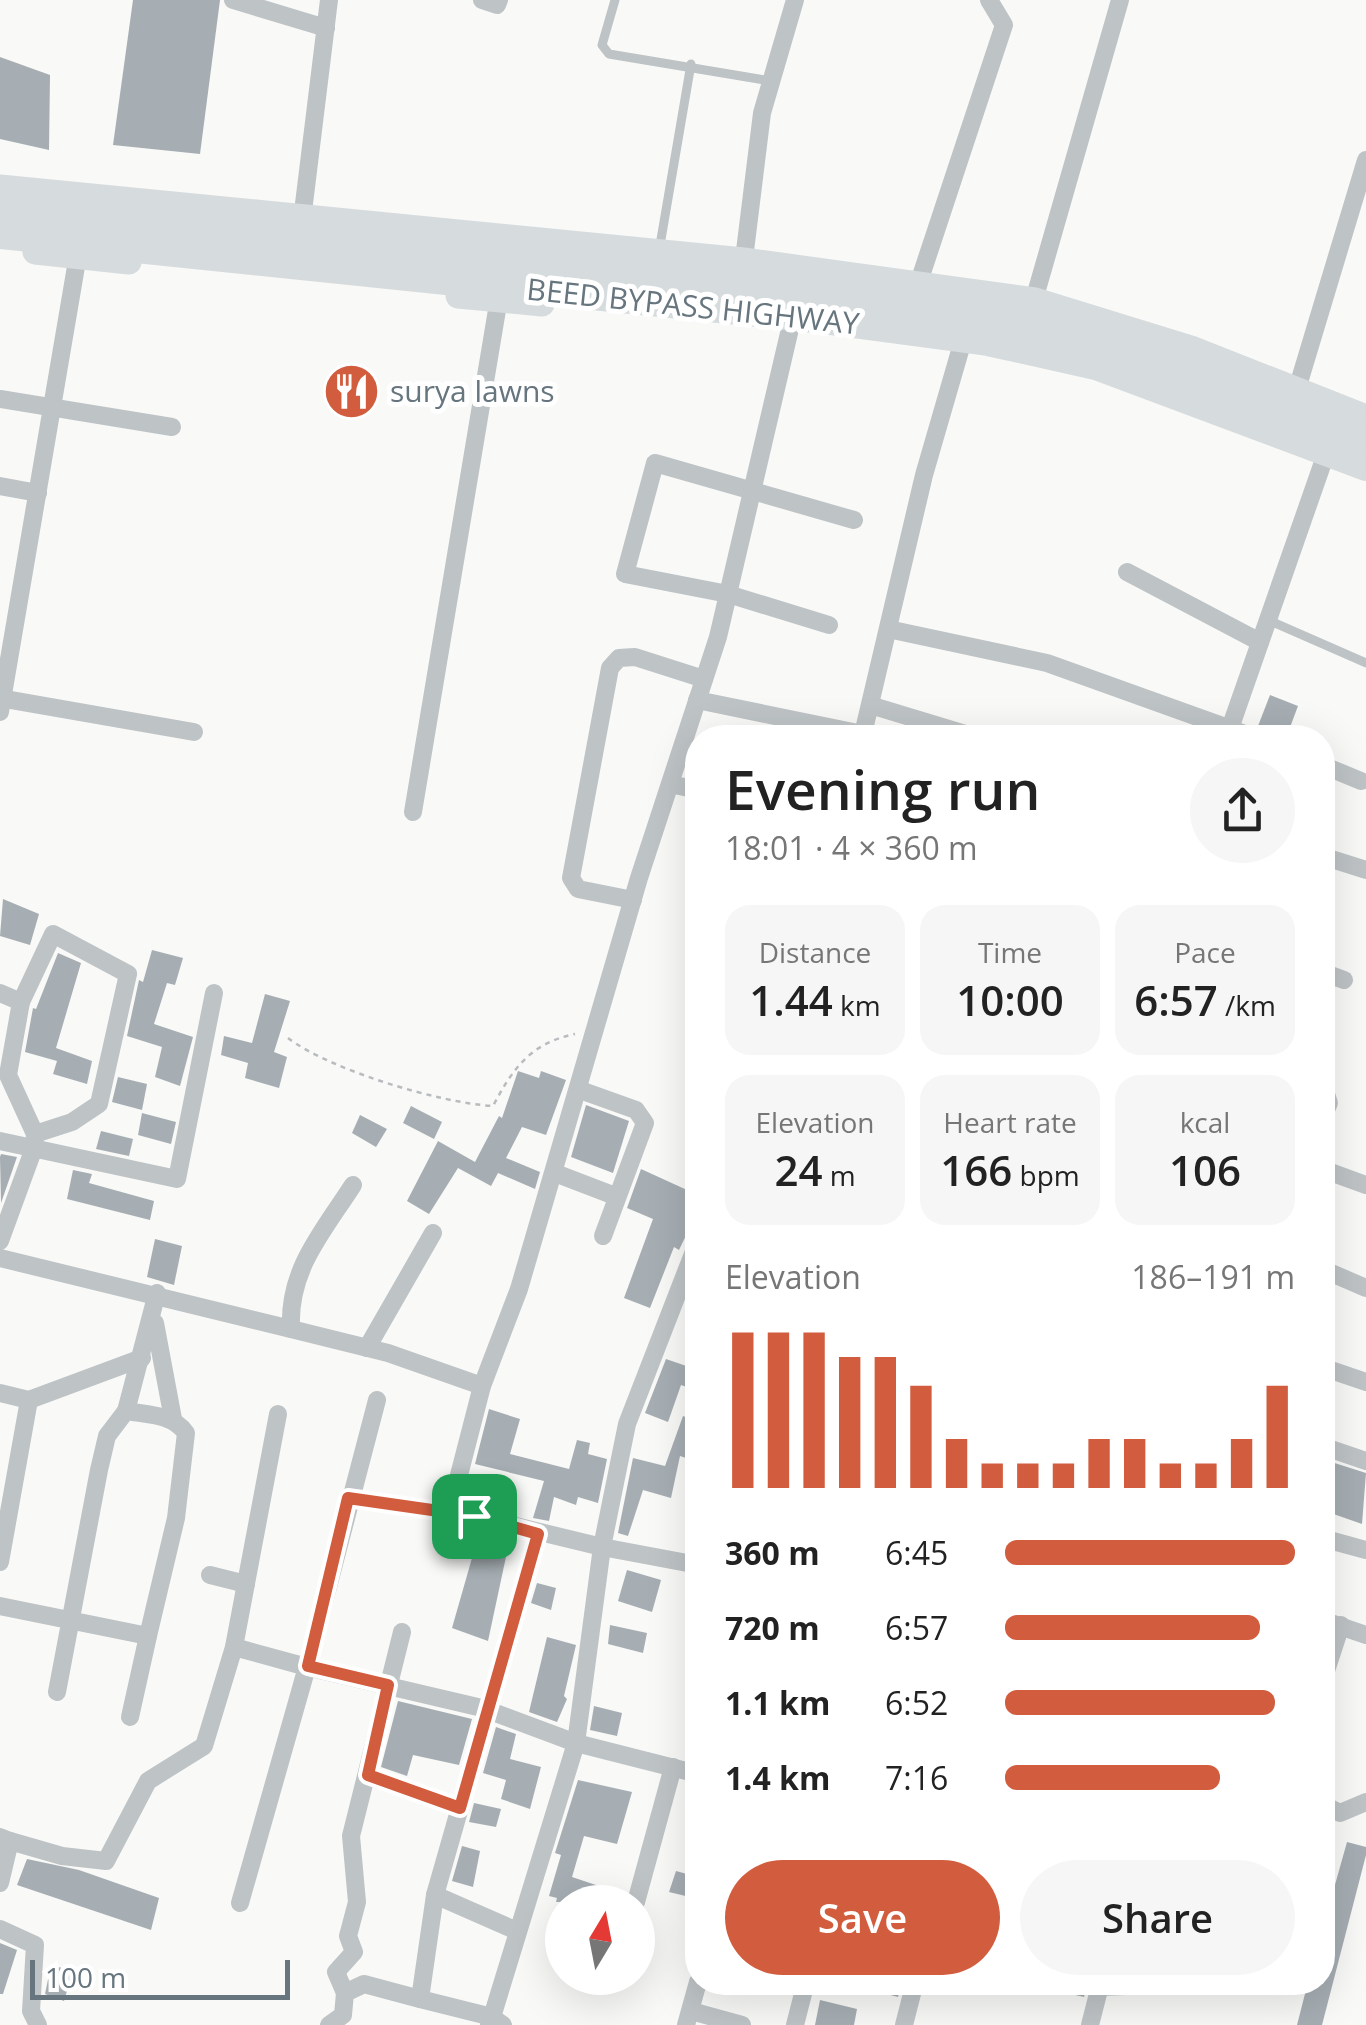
<!DOCTYPE html>
<meta charset="utf-8">
<style>
body{margin:0;font-family:"Open Sans",sans-serif;background:#f6f6f6;color:#222;height:100vh;display:flex;flex-direction:column;font-size:38px;white-space:nowrap}
*{box-sizing:border-box;margin:0}
p{font-size:32px;color:#767676}
.icon{flex:none;width:55px;height:55px;fill:none;stroke:currentColor;stroke-width:2;stroke-linecap:round;stroke-linejoin:round}
.map{position:relative;flex:1;overflow:hidden}
.side{position:absolute;left:685px;top:725px;width:650px;height:1270px;display:flex;flex-direction:column;background:#fff;border-radius:40px;box-shadow:0 10px 40px #0002}
.side>*{flex:none}
.needle{width:65px;rotate:10deg}
.tools{position:absolute;left:545px;top:1885px;display:grid;gap:20px}
.tools a{display:grid;place-items:center;width:110px;height:110px;border-radius:50%;background:#fff;box-shadow:0 10px 40px #0002;font-size:50px}
.scale{position:absolute;left:30px;bottom:25px;width:260px;box-sizing:border-box;padding-left:10px;border:5px solid #66757e;border-top:0;font-size:28px;line-height:35px;white-space:nowrap;color:#66757e;-webkit-text-stroke:8px #fff;paint-order:stroke}
.pin{position:absolute;display:grid;place-items:center;width:85px;height:85px;color:#fff;margin:-42px;border-radius:20px;box-shadow:0 5px 15px #0006}
.round{display:grid;place-items:center;flex:none;width:105px;height:105px;border-radius:52px;background:#f6f6f6}
.headline{display:flex;align-items:center;justify-content:space-between;height:170px;padding:0 40px}
h1{font-size:55px;font-weight:600;line-height:75px}
.figures{display:grid;grid-template-columns:repeat(3,1fr);gap:15px;height:170px;padding:10px 40px}
.figures div{display:grid;align-content:center;border-radius:25px;background:#f6f6f6;text-align:center}
.figures b{font-size:42px;font-weight:600}
.figures small{font-size:28px;font-weight:400}
.figures p{font-size:28px}
.chart{height:280px;padding:20px 40px}
.chart p{display:flex;justify-content:space-between}
.chart svg{width:100%;height:180px;margin-top:10px;stroke:#d25d3e;stroke-width:6}
.action{display:flex;gap:20px;margin-top:auto;padding:20px 40px}
.action a{flex:1;height:115px;border-radius:60px;background:#d25d3e;color:#fff;font-size:40px;font-weight:600;line-height:115px;text-align:center}
.action a+a{background:#f6f6f6;color:#222}
ul{padding:0 40px;list-style:none;font-size:32px}
li{display:grid;grid-template-columns:160px 120px 1fr;align-items:center;height:75px}
li i{height:25px;border-radius:12px;background:#d25d3e}
.map>svg:first-child{display:block}
</style>
<div class="map">
<svg width="1366" height="2025" viewBox="0 0 1366 2025">
<rect width="100%" height="100%" fill="#f9f9f7"/>
<g fill="#a6aeb3">
<path d="M133 0H220L200 154 113 145Z"/>
<path d="M0 57 50 75 49 150 0 139Z"/>
<path d="M1270 695 1298 706 1286 738 1258 726Z"/>
<path d="M3 899 39 914 30 945 0 936Z"/>
<path d="M152 950 183 958 175 985 167 983 154 1024 193 1037 180 1086 155 1077 162 1047 127 1036 139 980 143 982Z"/>
<path d="M58 953 81 963 56 1048 92 1061 87 1084 53 1074 57 1061 25 1052 33 1008 36 1009Z"/>
<path d="M265 994 290 1001 274 1052 287 1057 279 1088 245 1078 248 1063 221 1055 224 1036 252 1043Z"/>
<path d="M518 1071 539 1078 541 1071 566 1080 546 1135 522 1127 506 1158 540 1172 535 1189 498 1173 491 1186 458 1168 429 1214 407 1201 438 1141 475 1162 499 1116 502 1118Z"/>
<path d="M118 1077 147 1084 142 1110 112 1102Z"/>
<path d="M586 1105 629 1121 613 1173 571 1157Z"/>
<path d="M411 1106 442 1122 434 1139 403 1123Z"/>
<path d="M142 1113 176 1122 171 1144 138 1135Z"/>
<path d="M360 1115 387 1129 376 1147 352 1133Z"/>
<path d="M101 1131 133 1139 129 1156 96 1149Z"/>
<path d="M1 1154 17 1157 1 1203 0 1157Z"/>
<path d="M641 1169 698 1195 693 1221 679 1250 674 1247 650 1308 624 1298 653 1219 627 1208Z"/>
<path d="M73 1170 92 1174 89 1183 154 1201 150 1220 67 1199Z"/>
<path d="M155 1239 182 1246 174 1285 147 1277Z"/>
<path d="M666 1359 698 1370V1391L681 1385 668 1422 645 1413Z"/>
<path d="M489 1409 520 1419 510 1454 569 1469 577 1440 590 1443 588 1454 607 1459 598 1503 578 1497 576 1505 554 1497 549 1521 533 1518 544 1481 475 1464Z"/>
<path d="M683 1416 698 1422V1462L680 1456 671 1498 643 1490 628 1536 618 1533 633 1458 665 1466Z"/>
<path d="M1322 1459 1366 1473 1362 1524 1322 1510 1330 1483 1322 1482Z"/>
<path d="M480 1530 510 1538 488 1641 452 1628Z"/>
<path d="M627 1570 661 1580 652 1612 618 1601Z"/>
<path d="M537 1583 556 1588 551 1610 531 1603Z"/>
<path d="M610 1625 647 1633 643 1653 608 1644Z"/>
<path d="M547 1637 576 1645 564 1696 567 1699 557 1722 529 1712Z"/>
<path d="M398 1701 472 1719 459 1765 413 1755 407 1776 381 1767Z"/>
<path d="M594 1706 622 1713 617 1736 590 1730Z"/>
<path d="M496 1727 516 1734 510 1759 541 1767 530 1809 501 1799 506 1780 483 1773Z"/>
<path d="M578 1780 632 1792 617 1844 584 1836 572 1877 611 1890 608 1902H556L557 1898 549 1896 561 1855 555 1853Z"/>
<path d="M474 1803 501 1809 496 1827 469 1822Z"/>
<path d="M1347 1842 1366 1847V1855L1322 2025H1297L1308 1982H1322V1931Z"/>
<path d="M462 1846 480 1851 473 1887 452 1881Z"/>
<path d="M27 1859 79 1870 159 1898 151 1930 17 1885Z"/>
<path d="M676 1871 698 1877V1899L669 1892Z"/>
<path d="M0 1943 17 1950 3 1994H0Z"/>
<path d="M51 1965 73 1971 64 2001 45 1994Z"/>
<path d="M860 1982H902L898 1997 860 1987Z"/>
<path d="M1046 1982H1088L1084 1997 1045 1988Z"/>
<path d="M820 2000 857 2009 854 2025H815Z"/>
</g>
<g fill="none" stroke-linecap="round" stroke-linejoin="round">
<path stroke="#b9bcbe" stroke-width="2.5" stroke-dasharray="5 5" stroke-linecap="butt" d="M288 1038C330 1070 440 1103 493 1106 513 1068 531 1043 575 1034"/>
<g stroke="#bec3c6" stroke-width="9">
<path d="M615 0 602 45 609 54 771 81"/>
<path d="M659 251 691 64"/>
<path d="M1268 620 1366 663"/>
</g>
<g stroke="#bec3c6" stroke-width="18">
<path d="M233 0 326 28"/>
<path d="M482 0 497 5 499 0"/>
<path d="M301 228 329 0"/>
<path d="M743 267 762 113 795 0"/>
<path d="M916 291 1004 25 989 0"/>
<path d="M1032 307 1120 0"/>
<path d="M0 399 172 427"/>
<path d="M1294 399 1366 160"/>
<path d="M0 486 38 493"/>
<path d="M1127 572 1260 642"/>
<path d="M829 625 728 594 625 574 655 463 854 520"/>
<path d="M888 629 1047 663 1256 738"/>
<path d="M0 698 194 732"/>
<path d="M697 700 863 734"/>
<path d="M870 705 979 738"/>
<path d="M0 712 79 249"/>
<path d="M1227 737 1329 445"/>
<path d="M862 738 924 475 964 337"/>
<path d="M1322 765 1361 781"/>
<path d="M670 784 698 790"/>
<path d="M413 812 500 292"/>
<path d="M1322 856 1366 870"/>
<path d="M633 900 578 889 571 878 610 668 619 658 635 657 704 679"/>
<path d="M1322 972 1344 980"/>
<path d="M0 993 21 1002 8 1075 35 1134 34 1148 0 1241"/>
<path d="M21 1002 53 934 128 974 99 1104 72 1122 35 1134"/>
<path d="M1322 1083 1329 1103 1322 1119"/>
<path d="M580 1090 636 1110 645 1123 603 1236"/>
<path d="M0 1141 177 1179 214 993"/>
<path d="M1322 1169 1366 1185"/>
<path d="M555 1173 615 1196"/>
<path d="M698 1241 627 1424 602 1547 698 1565"/>
<path d="M0 1258 291 1329C288 1270 322 1233 353 1185"/>
<path d="M1322 1269 1366 1288"/>
<path d="M155 1323 173 1419"/>
<path d="M291 1329 388 1353 482 1386"/>
<path d="M367 1348 433 1233"/>
<path d="M1322 1367 1366 1382"/>
<path d="M0 1393 29 1400 142 1358"/>
<path d="M377 1400 307 1667 482 1708 576 1743 698 1774"/>
<path d="M126 1411 157 1293"/>
<path d="M1322 1446 1366 1461"/>
<path d="M348 1498 474 1516 602 1547 576 1743 492 2017 503 2025"/>
<path d="M474 1516 458 1479 482 1386 519 1289 639 878 718 637 793 316"/>
<path d="M1322 1538 1366 1550"/>
<path d="M0 1562 29 1400"/>
<path d="M210 1575 246 1584"/>
<path d="M0 1606 148 1636 176 1518 186 1433C172 1414 149 1415 126 1411L107 1436 99 1470 57 1692"/>
<path d="M1322 1620 1366 1635"/>
<path d="M1322 1683 1341 1625"/>
<path d="M130 1717 148 1636"/>
<path d="M367 1775 461 1808"/>
<path d="M1322 1804 1340 1813 1366 1802"/>
<path d="M10 1841 62 1856 106 1861 148 1781 204 1746 234 1647"/>
<path d="M0 1883 10 1841 0 1837"/>
<path d="M435 1895 517 1931"/>
<path d="M636 1902 673 1767"/>
<path d="M240 1903 307 1667 234 1647 278 1414"/>
<path d="M0 1929 35 1945 31 2011 38 2025"/>
<path d="M1100 1987 1225 1982"/>
<path d="M345 1993 336 1972 354 1952 348 1936 357 1902 351 1836 402 1632"/>
<path d="M691 2011 742 2025"/>
<path d="M329 2025 343 2015 345 1993 364 1984 420 1999"/>
<path d="M489 2025 492 2017 420 1999 435 1895 538 1534"/>
<path d="M686 2025 698 1982"/>
<path d="M795 2025 806 1982"/>
<path d="M904 2025 915 1982"/>
<path d="M1090 2025 1101 1982"/>
</g>
<g stroke="#d6dbdd" stroke-width="25">
<path d="M0 187 744 260 1035 300 1194 349 1366 417"/>
<path d="M35 252 129 262"/>
<path d="M458 296 542 304"/>
</g>
<g stroke="#d6dbdd" stroke-width="30">
<path d="M0 205 999 314 1180 366 1366 437"/>
<path d="M0 234 815 318 988 341 1096 365 1366 466"/>
</g>
</g>
<g fill="none" stroke-linecap="round" stroke-linejoin="round">
<defs>
<path id="route" d="M348 1498 474 1516 538 1534 460 1808 368 1775 388 1685 308 1666Z"/>
</defs>
<use href="#route" stroke="#fff" stroke-width="20"/>
<use href="#route" stroke="#d25d3e" stroke-width="12"/>
</g>
<defs>
<symbol id="restaurant-disc" viewBox="-11 -11 22 22"><circle r="9.5" fill="#d25d3e" stroke="#fff"/><path d="M-5-6h1v4h1v-4h1v4h1v-4h1v5L-1.5 .5V6h-2V.5L-5-1ZM5-6V6H3V1.5H1.5Q1.5-4 5-6Z" fill="#fff"/></symbol>
</defs>
<g fill-rule="evenodd">
<use href="#restaurant-disc" x="320" y="360" width="63" height="63"/>
</g>
<g text-anchor="middle" stroke-width="10" stroke-linejoin="round" paint-order="stroke">
<g font-size="30" fill="#66757e" stroke="#fff">
<text transform="translate(693 307) rotate(6)" y="10">BEED BYPASS HIGHWAY</text>
</g>
<g font-size="30" fill="#66757e" stroke="#fff" text-anchor="start">
<text x="390" y="402">surya lawns</text>
</g>
</g>
</svg>
<div class="tools">
<a><svg class="needle" viewBox="-14 -14 28 28"><path d="M0-13l5 13h-10z" fill="#e53935"/><path d="M0 13l5-13h-10z" fill="#767676"/></svg></a>
</div>
<div class="scale">100 m</div>
<div class="pin" style="left:474px;top:1516px;background:#1e9e55"><svg class="icon" aria-label="arrive" viewBox="0 0 24 24"><path d="M6 21V4h12l-3 4 3 4H6"/></svg></div>
<section class="side">
<div class="headline"><div><h1>Evening run</h1><p>18:01 · 4 × 360 m</p></div><a class="round"><svg class="icon" aria-label="share" viewBox="0 0 24 24"><path d="M12 15V3M7 8l5-5 5 5M5 13v7h14v-7"/></svg></a></div>
<div class="figures">
<div><p>Distance</p><b>1.44<small> km</small></b></div>
<div><p>Time</p><b>10:00</b></div>
<div><p>Pace</p><b>6:57<small> /km</small></b></div>
</div>
<div class="figures">
<div><p>Elevation</p><b>24<small> m</small></b></div>
<div><p>Heart rate</p><b>166<small> bpm</small></b></div>
<div><p>kcal</p><b>106</b></div>
</div>
<div class="chart"><p><span>Elevation</span>186–191 m</p>
<svg viewBox="0 0 160 44" preserveAspectRatio="none"><path d="M5 44V6M15 44V6M25 44V6M35 44V12M45 44V12M55 44V19M65 44V32M75 44V38M85 44V38M95 44V38M105 44V32M115 44V32M125 44V38M135 44V38M145 44V32M155 44V19"/></svg>
</div>
<ul>
<li><b>360 m</b>6:45<i style="width:100%"></i></li>
<li><b>720 m</b>6:57<i style="width:88%"></i></li>
<li><b>1.1 km</b>6:52<i style="width:93%"></i></li>
<li><b>1.4 km</b>7:16<i style="width:74%"></i></li>
</ul>
<div class="action"><a>Save</a><a>Share</a></div>
</section>
</div>
